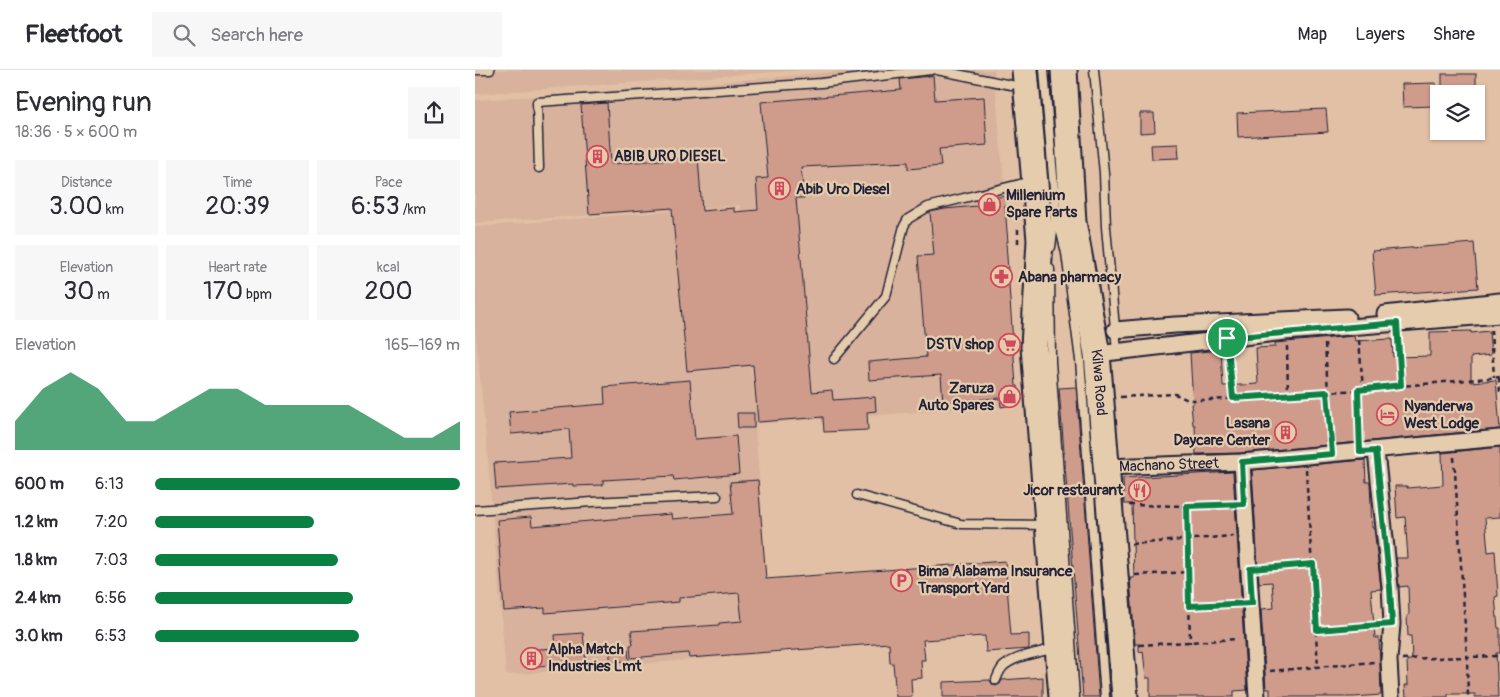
<!DOCTYPE html>
<meta charset="utf-8">
<style>
body{margin:0;font-family:Pangolin,sans-serif;background:#f7f7f7;color:#2b2b33;height:100vh;display:flex;flex-direction:column;font-size:19px;white-space:nowrap}
*{box-sizing:border-box;margin:0}
p{font-size:16px;color:#7c7c81}
.icon{flex:none;width:28px;height:28px;fill:none;stroke:currentColor;stroke-width:2;stroke-linecap:round;stroke-linejoin:round}
.map{position:relative;flex:1;overflow:hidden}
.panel{display:flex;flex-direction:column;background:#fff;width:475px}
.panel>*{flex:none}
.fabs{position:absolute;left:955px;top:15px;display:grid;gap:10px}
.fabs a{display:grid;place-items:center;width:55px;height:55px;border-radius:0px;background:#fff;box-shadow:0 1px 4px #0004;font-size:25px}
.pin{position:absolute;display:grid;place-items:center;width:42px;height:42px;color:#fff;margin:-21px;border:2px solid #fff;border-radius:50%;box-shadow:0 1px 5px #0007}
.round{display:grid;place-items:center;flex:none;width:52px;height:52px;border-radius:0px;background:#f7f7f7}
.summary{display:flex;align-items:center;justify-content:space-between;height:85px;padding:0 15px}
h1{font-size:28px;font-weight:600;line-height:38px}
.stats{display:grid;grid-template-columns:repeat(3,1fr);gap:8px;height:85px;padding:5px 15px}
.stats div{display:grid;align-content:center;border-radius:0px;background:#f7f7f7;text-align:center}
.stats b{font-size:25px;font-weight:600}
.stats small{font-size:14px;font-weight:400}
.stats p{font-size:14px}
.chart{height:140px;padding:10px 15px}
.chart p{display:flex;justify-content:space-between}
.chart svg{width:100%;height:90px;margin-top:5px;fill:#0b8043;opacity:.7}
ul{padding:0 15px;list-style:none;font-size:16px}
li{display:grid;grid-template-columns:80px 60px 1fr;align-items:center;height:38px}
li i{height:12px;border-radius:6px;background:#0b8043}
header{display:flex;align-items:center;gap:30px;box-sizing:border-box;height:70px;padding:0 25px;background:#fff;border-bottom:1px solid #e1e1e2}
header strong{font-size:24px}
nav{display:flex;gap:28px;margin-inline-start:auto;font-size:18px}
.search{width:350px;height:45px;background:#f7f7f7;display:flex;align-items:center;gap:12px;box-sizing:border-box;padding:0 18px;border-radius:0px;color:#7c7c81;font-size:19px}
main{display:flex;flex:1;min-height:0}
.map>svg:first-child{display:block}
</style>
<header>
<strong>Fleetfoot</strong>
<div class="search"><svg class="icon" aria-label="search" viewBox="0 0 24 24"><circle cx="10" cy="10" r="6"/><path d="M15 15l6 6"/></svg>Search here</div>
<nav><a>Map</a><a>Layers</a><a>Share</a></nav>
</header>
<main>
<section class="panel">
<div class="summary"><div><h1>Evening run</h1><p>18:36 · 5 × 600 m</p></div><a class="round"><svg class="icon" aria-label="share" viewBox="0 0 24 24"><path d="M12 15V3M7 8l5-5 5 5M5 13v7h14v-7"/></svg></a></div>
<div class="stats">
<div><p>Distance</p><b>3.00<small> km</small></b></div>
<div><p>Time</p><b>20:39</b></div>
<div><p>Pace</p><b>6:53<small> /km</small></b></div>
</div>
<div class="stats">
<div><p>Elevation</p><b>30<small> m</small></b></div>
<div><p>Heart rate</p><b>170<small> bpm</small></b></div>
<div><p>kcal</p><b>200</b></div>
</div>
<div class="chart"><p><span>Elevation</span>165–169 m</p>
<svg viewBox="0 0 160 44" preserveAspectRatio="none"><path d="M0 44V30L10 14L20 6L30 14L40 30L50 30L60 22L70 14L80 14L90 22L100 22L110 22L120 22L130 30L140 38L150 38L160 30V44z"/></svg>
</div>
<ul>
<li><b>600 m</b>6:13<i style="width:100%"></i></li>
<li><b>1.2 km</b>7:20<i style="width:52%"></i></li>
<li><b>1.8 km</b>7:03<i style="width:60%"></i></li>
<li><b>2.4 km</b>6:56<i style="width:65%"></i></li>
<li><b>3.0 km</b>6:53<i style="width:67%"></i></li>
</ul>
</section>
<div class="map">
<svg width="1025" height="627" viewBox="0 0 1025 627">
<rect width="100%" height="100%" fill="#e2c0a5"/>
<filter id="ink" filterUnits="userSpaceOnUse"><feTurbulence type="fractalNoise" baseFrequency=".02" numOctaves="2"/><feDisplacementMap in="SourceGraphic" scale="10" xChannelSelector="R" yChannelSelector="G"/><feConvolveMatrix kernelMatrix="1 2 1 2 8 2 1 2 1" color-interpolation-filters="sRGB"/></filter>
<g filter="url(#ink)">
<g fill="#d8b29c">
<path d="M0 0H329L0 24Z"/>
<path d="M380 0H519L529 114 501 123 506 180 524 336 280 354 297 583 31 605 12 379 0 256V157L260 136 280 340 265 135 0 153V30L176 18Z"/>
</g>
<g fill="#cf9c8c" stroke="#22223b">
<rect x="967" y="4" width="34" height="18"/>
<path d="M458 6 460 30 509 27 512 75 464 79 466 96 433 99V92L326 97 329 128H321L337 322 357 320 358 330 400 327 401 341 392 342 393 360 349 362 348 347 283 352 278 295 212 301 197 138 114 144 106 35 132 33 136 94 223 87 227 141 259 138V142L283 140 281 109 293 108 286 32 426 20 425 9Z"/>
<path d="M961 13 962 36 928 37 927 14Z"/>
<path d="M851 39 853 62 763 67 762 43Z"/>
<path d="M665 43H679L680 62 665 63Z"/>
<path d="M703 74 704 88 677 89 676 75Z"/>
<path d="M529 126 533 172H531L541 316H543L545 330H543V334L526 337 525 328 468 332 466 305 394 310 393 292 451 287 443 186 459 185 455 142 470 139 502 136V131Z"/>
<path d="M999 173 1003 218 901 225 897 181Z"/>
<path d="M996 261V263L1014 261 1016 285 996 287V312L1021 310 1025 359 766 383 721 384 720 355H718L716 334H718L715 283 746 280 748 316 783 314 781 278 800 277V273L879 266 880 271 917 269 918 287 955 286V262Z"/>
<path d="M215 310 220 369 261 366 264 404 199 410 198 406 128 410V415L98 416V414L21 419 19 393 96 388 94 359 36 364 34 342 130 334 129 317Z"/>
<path d="M601 317 611 447 624 627H608L584 318Z"/>
<path d="M262 343H279V358H263Z"/>
<path d="M1025 377V447L1010 448 1013 482 1020 481 1023 526 1020 527 1023 558H1025V583H1021L1023 627H1000V624H973V627H931L930 615H933L932 590H937L936 566H933L932 546 934 545 933 516 924 517 921 488H933L930 447 922 448 920 416H932V418L968 415 967 383Z"/>
<path d="M890 390 891 412H895L897 458H899L906 518V519L896 520 900 568H904L906 625 879 627H795V619H791L786 539 799 538 797 512 784 513 777 400Z"/>
<path d="M758 402 772 620 759 621V627H675V608H671L668 581 664 582V574H660L655 508H659L657 434H649L648 408Z"/>
<path d="M283 410 291 509 530 491 536 565 554 564V579L511 582 510 566 448 570 450 590H446L447 608 436 609 437 627H421L418 593H415L414 573 214 588 213 583 156 588 155 575H158L156 561 244 555V553L267 551 264 523 204 528V532L70 543V538L29 541 22 450 56 447 57 456 196 444 197 449 258 444 255 412Z"/>
<path d="M108 563 111 592 51 597 50 580 81 578 80 565Z"/>
<path d="M153 579 154 591 135 592V581Z"/>
<path d="M568 607V627H468V612L515 610 517 614 521 616 525 614 527 610Z"/>
</g>
<g fill="none" stroke-linecap="round" stroke-linejoin="round">
<defs>
<g id="service">
<path d="M0 0H15"/>
<path d="M462 0 536 15"/>
<path d="M569 0 581 142 591 183 605 290 630 627"/>
<path d="M619 0 629 103 631 157 642 281"/>
<path d="M64 98 62 32 346 13 456 0"/>
<path d="M576 177 580 146"/>
<path d="M575 199 576 292 600 627"/>
<path d="M359 289 411 226 429 156 433 149 453 137 557 111"/>
<path d="M382 425 486 454 571 455"/>
<path d="M0 440 117 432 242 426"/>
<path d="M521 610C523 605 525 599 529 596 542 585 564 583 580 578"/>
</g>
<g id="minor">
<path d="M910 244 1025 231"/>
<path d="M640 260 700 255 872 247"/>
<path d="M622 284 811 262 1025 245"/>
<path d="M901 381 915 517 917 554 914 590 916 627"/>
<path d="M767 392 782 627"/>
<path id="s1" d="M632 397 767 392 1025 368"/>
</g>
<g id="trunk">
<path d="M550 0 565 170 559 277 587 627"/>
<path id="s2" d="M589 0 598 152 622 284 650 627"/>
</g>
</defs>
<use href="#service" stroke="#22223b" stroke-width="11"/>
<use href="#minor" stroke="#22223b" stroke-width="19"/>
<use href="#trunk" stroke="#22223b" stroke-width="29"/>
<g stroke="#22223b" stroke-width="2.5" stroke-dasharray="5 4" stroke-linecap="butt">
<path d="M543 159V176"/>
<path d="M1016 260 1019 307"/>
<path d="M923 267 926 315"/>
<path d="M884 270 888 319"/>
<path d="M850 274 856 370"/>
<path d="M812 276 813 324"/>
<path d="M753 282 757 328"/>
<path d="M1024 308 1025 323"/>
<path d="M883 320 885 366"/>
<path d="M645 327 700 324 713 330H736L883 320 1025 307"/>
<path d="M979 387 992 587 993 627"/>
<path d="M831 399 843 597"/>
<path d="M654 435 712 436 756 435"/>
<path d="M712 436 715 573"/>
<path d="M656 474 758 466"/>
<path d="M789 498 838 494"/>
<path d="M660 505 713 502"/>
<path d="M714 536 763 534"/>
<path d="M842 560 902 555"/>
<path d="M664 575 763 569"/>
<path d="M927 589 1025 586"/>
<path d="M795 601 899 592"/>
</g>
<use href="#service" stroke="#e5ccad" stroke-width="8"/>
<use href="#minor" stroke="#e5ccad" stroke-width="15"/>
<use href="#trunk" stroke="#e5ccad" stroke-width="25"/>
</g>
</g>
<g fill="none" stroke-linecap="round" stroke-linejoin="round" filter="url(#ink)">
<defs>
<path id="route" d="M922 253 926 315 883 320 885 382 901 381 915 518 917 554 842 560 838 494 775 499 777 533 714 536 712 436 769 434 767 392 857 384 852 322 758 328 752 268Z"/>
</defs>
<use href="#route" stroke="#fff" stroke-width="10"/>
<use href="#route" stroke="#0b8043" stroke-width="6"/>
</g>
<defs>
<symbol id="building-ring" viewBox="-11 -11 22 22"><circle r="9.5" fill="#e5ccad" stroke="#d1495b" stroke-width="1.5"/><path d="M-4-6H4V6H1V3H-1V6H-4ZM-2.5-4.3h1.7v1.8h-1.7ZM.8-4.3h1.7v1.8H.8ZM-2.5-1h1.7V.8h-1.7ZM.8-1h1.7V.8H.8Z" fill="#d1495b"/></symbol>
<symbol id="shop-ring" viewBox="-11 -11 22 22"><circle r="9.5" fill="#e5ccad" stroke="#d1495b" stroke-width="1.5"/><path d="M-5-2.5h2.3a2.7 3.5 0 0 1 5.4 0H5L5.5 6h-11ZM-1.5-2.5h3a1.5 2.3 0 0 0-3 0Z" fill="#d1495b"/></symbol>
<symbol id="pharmacy-ring" viewBox="-11 -11 22 22"><circle r="9.5" fill="#e5ccad" stroke="#d1495b" stroke-width="1.5"/><path d="M-2-6h4v4h4v4h-4v4h-4v-4h-4v-4h4Z" fill="#d1495b"/></symbol>
<symbol id="supermarket-ring" viewBox="-11 -11 22 22"><circle r="9.5" fill="#e5ccad" stroke="#d1495b" stroke-width="1.5"/><path d="M-6-5.5h2.5l.6 2H6L4.5 2H-2.5L-4.4-4H-6ZM-1.5 3.2a1.3 1.3 0 1 0 .1 0ZM3 3.2a1.3 1.3 0 1 0 .1 0Z" fill="#d1495b"/></symbol>
<symbol id="hotel-ring" viewBox="-11 -11 22 22"><circle r="9.5" fill="#e5ccad" stroke="#d1495b" stroke-width="1.5"/><path d="M-6-4.5h1.5V1H6V5H4.5V3h-9V5H-6ZM-4 0a1.8 1.8 0 1 1 3.6 0ZM.5 0V-2.5h3Q6-2.5 6 0Z" fill="#d1495b"/></symbol>
<symbol id="restaurant-ring" viewBox="-11 -11 22 22"><circle r="9.5" fill="#e5ccad" stroke="#d1495b" stroke-width="1.5"/><path d="M-5-6h1v4h1v-4h1v4h1v-4h1v5L-1.5 .5V6h-2V.5L-5-1ZM5-6V6H3V1.5H1.5Q1.5-4 5-6Z" fill="#d1495b"/></symbol>
<symbol id="parking-ring" viewBox="-11 -11 22 22"><circle r="9.5" fill="#e5ccad" stroke="#d1495b" stroke-width="1.5"/><path d="M-3.5-5.5H1a3.5 3.5 0 0 1 0 7H-1V5.5H-3.5ZM-1-3.4V-.6H.8a1.4 1.4 0 0 0 0-2.8Z" fill="#d1495b"/></symbol>
</defs>
<g fill-rule="evenodd">
<use href="#building-ring" x="110" y="74" width="25" height="25"/>
<use href="#building-ring" x="292" y="106" width="25" height="25"/>
<use href="#shop-ring" x="502" y="122" width="25" height="25"/>
<use href="#pharmacy-ring" x="514" y="194" width="25" height="25"/>
<use href="#supermarket-ring" x="522" y="262" width="25" height="25"/>
<use href="#shop-ring" x="522" y="314" width="25" height="25"/>
<use href="#hotel-ring" x="900" y="332" width="25" height="25"/>
<use href="#building-ring" x="798" y="350" width="25" height="25"/>
<use href="#restaurant-ring" x="652" y="408" width="25" height="25"/>
<use href="#parking-ring" x="414" y="498" width="25" height="25"/>
<use href="#building-ring" x="44" y="576" width="25" height="25"/>
</g>
<g text-anchor="middle" stroke-width="4.5" stroke-linejoin="round" paint-order="stroke">
<g font-size="15" font-weight="bold" fill="#22223b" stroke="#e5ccad" text-anchor="start">
<text x="139" y="91">ABIB URO DIESEL</text>
<text x="321" y="124">Abib Uro Diesel</text>
<text x="531" y="130">Millenium<tspan x="531" dy="17">Spare Parts</tspan></text>
<text x="543" y="212">Abana pharmacy</text>
<text x="519" y="279" text-anchor="end">DSTV shop</text>
<text x="519" y="323" text-anchor="end">Zaruza<tspan x="519" dy="17">Auto Spares</tspan></text>
<text x="929" y="341">Nyanderwa<tspan x="929" dy="17">West Lodge</tspan></text>
<text x="795" y="358" text-anchor="end">Lasana<tspan x="795" dy="17">Daycare Center</tspan></text>
<text x="648" y="425" text-anchor="end">Jicor restaurant</text>
<text x="443" y="506">Bima Alabama Insurance<tspan x="443" dy="17">Transport Yard</tspan></text>
<text x="73" y="584">Alpha Match<tspan x="73" dy="17">Industries Lmt</tspan></text>
</g>
<g font-size="15" fill="#22223b" stroke="#e5ccad">
<text dy="5" stroke="none"><textPath href="#s2" startOffset="315">Kilwa Road</textPath></text>
<text dy="5" stroke="none"><textPath href="#s1" startOffset="62">Machano Street</textPath></text>
</g>
</g>
</svg>
<div class="fabs">
<a><svg class="icon" aria-label="layers" viewBox="0 0 24 24"><path d="M12 4l9 5-9 5-9-5zM3 14l9 5 9-5"/></svg></a>
</div>
<div class="pin" style="left:752px;top:268px;background:#1e9e55"><svg class="icon" aria-label="arrive" viewBox="0 0 24 24"><path d="M6 21V4h12l-3 4 3 4H6"/></svg></div>
</div>
</main>
